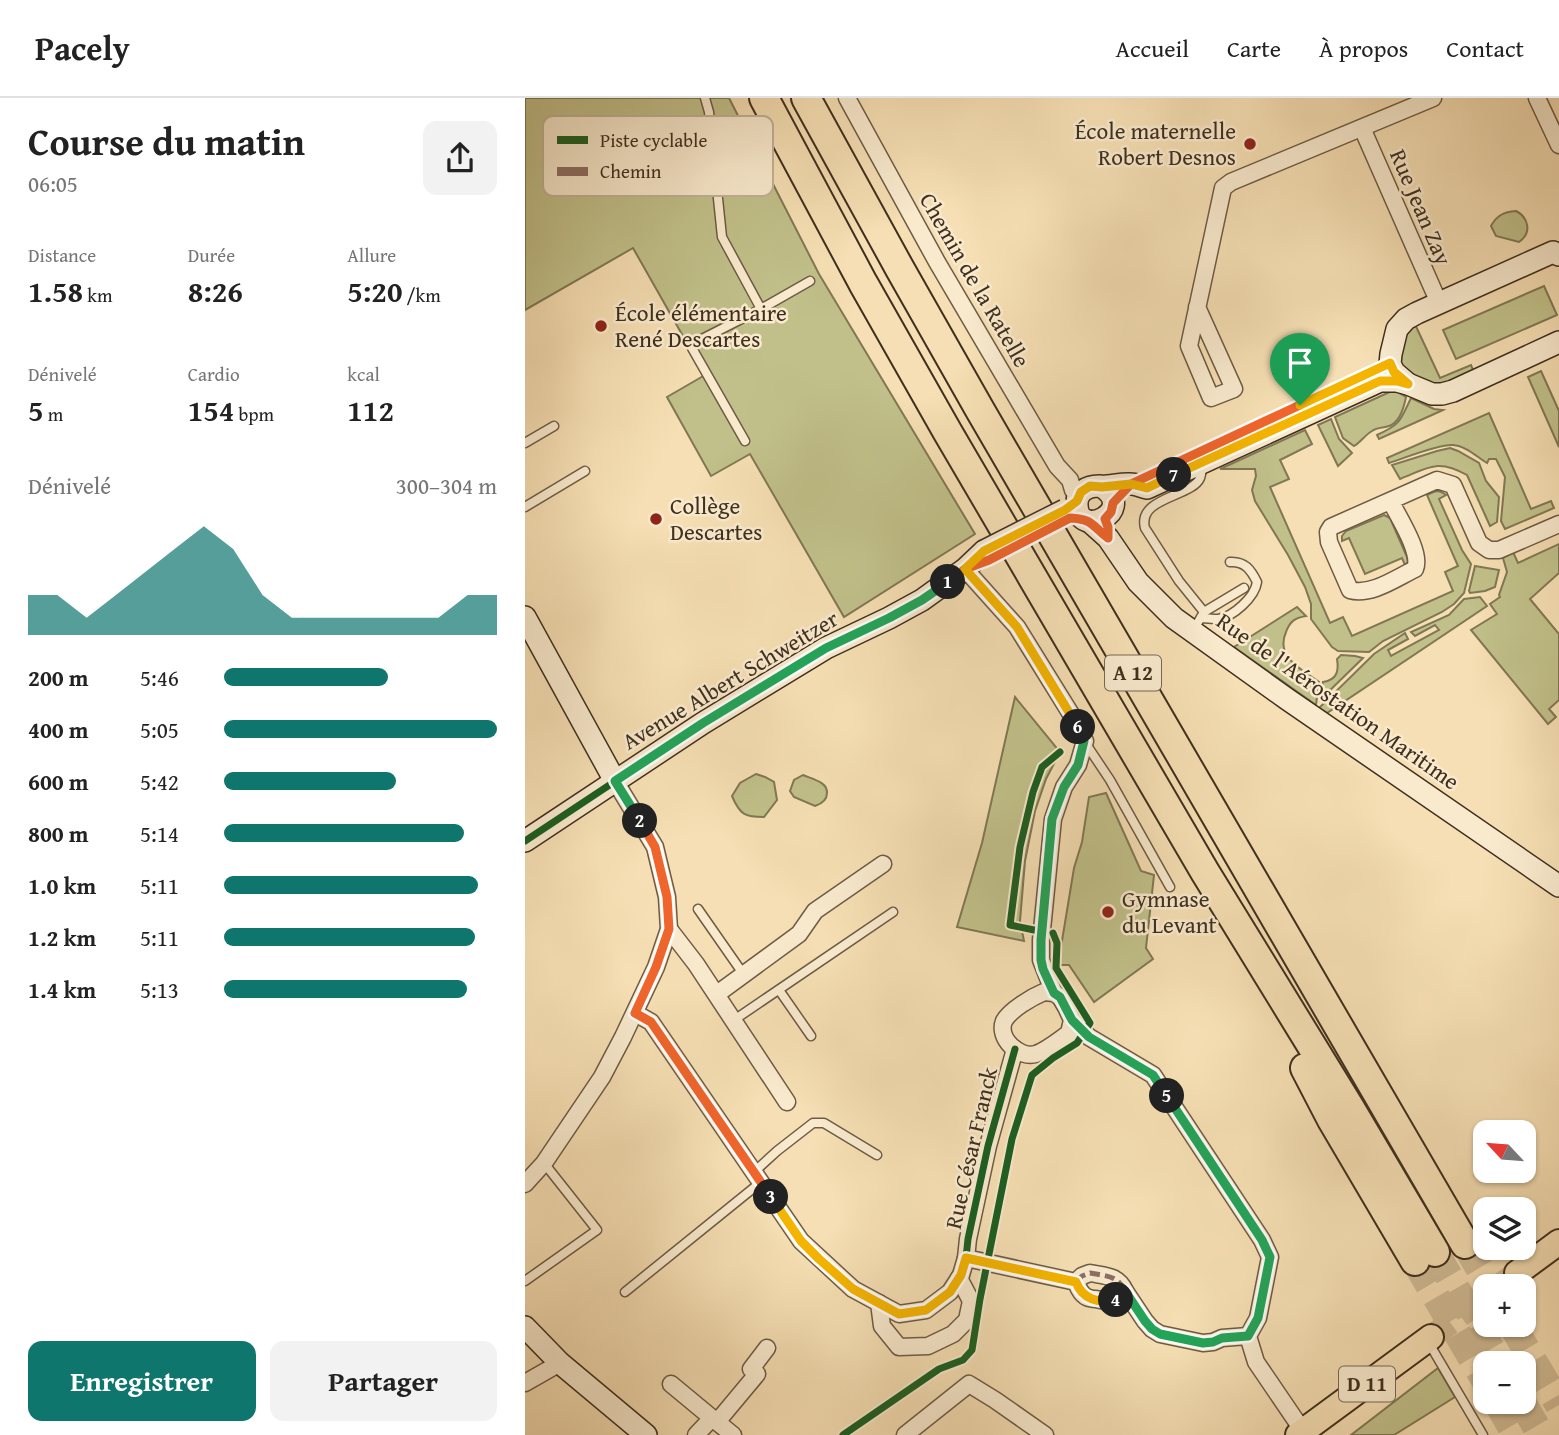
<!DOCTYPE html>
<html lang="fr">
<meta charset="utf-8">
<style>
body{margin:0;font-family:"Gentium Book Plus",serif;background:#f2f2f2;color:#222;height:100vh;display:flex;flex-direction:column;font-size:26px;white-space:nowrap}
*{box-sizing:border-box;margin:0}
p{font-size:23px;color:#767676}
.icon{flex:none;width:38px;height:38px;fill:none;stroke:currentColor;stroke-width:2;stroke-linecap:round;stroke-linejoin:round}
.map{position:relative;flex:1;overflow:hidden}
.panel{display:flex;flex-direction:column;background:#fff;width:525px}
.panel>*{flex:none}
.needle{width:46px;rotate:296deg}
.tools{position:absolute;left:948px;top:1022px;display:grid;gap:14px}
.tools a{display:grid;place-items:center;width:63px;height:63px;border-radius:14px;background:#fff;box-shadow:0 2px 5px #0004;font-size:35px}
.pin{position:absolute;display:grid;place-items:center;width:60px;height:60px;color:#fff;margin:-72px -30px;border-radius:50% 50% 50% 0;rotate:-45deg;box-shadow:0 0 7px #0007}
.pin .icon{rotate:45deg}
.km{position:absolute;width:35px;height:35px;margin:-18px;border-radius:50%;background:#222;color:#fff;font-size:19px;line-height:35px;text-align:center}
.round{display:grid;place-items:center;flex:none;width:74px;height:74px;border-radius:14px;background:#f2f2f2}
.overview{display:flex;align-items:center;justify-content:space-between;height:119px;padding:0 28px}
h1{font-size:38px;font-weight:700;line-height:52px}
.figures{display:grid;grid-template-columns:repeat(3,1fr);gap:10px;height:119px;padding:7px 28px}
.figures div{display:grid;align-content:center}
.figures b{font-size:30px;font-weight:700}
.figures small{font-size:19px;font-weight:400}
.figures p{font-size:19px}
.chart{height:196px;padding:14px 28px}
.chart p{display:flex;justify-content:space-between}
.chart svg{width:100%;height:126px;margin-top:7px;fill:#0f766e;opacity:.7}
.cta{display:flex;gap:14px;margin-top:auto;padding:14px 28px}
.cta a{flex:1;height:80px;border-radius:14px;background:#0f766e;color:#fff;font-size:28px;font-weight:700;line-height:80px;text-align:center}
.cta a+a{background:#f2f2f2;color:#222}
ul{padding:0 28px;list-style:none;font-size:23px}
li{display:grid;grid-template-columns:112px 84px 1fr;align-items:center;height:52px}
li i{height:18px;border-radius:9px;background:#0f766e}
header{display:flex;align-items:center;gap:42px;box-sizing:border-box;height:98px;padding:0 35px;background:#fff;border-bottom:2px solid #e0e0e0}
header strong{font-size:33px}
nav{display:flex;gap:38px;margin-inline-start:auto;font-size:24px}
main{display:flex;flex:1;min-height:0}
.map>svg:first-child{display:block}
</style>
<header>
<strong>Pacely</strong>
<nav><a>Accueil</a><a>Carte</a><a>À propos</a><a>Contact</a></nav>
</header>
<main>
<section class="panel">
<div class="overview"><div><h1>Course du matin</h1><p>06:05</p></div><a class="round"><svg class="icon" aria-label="share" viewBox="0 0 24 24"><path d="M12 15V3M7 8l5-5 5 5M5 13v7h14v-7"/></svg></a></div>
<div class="figures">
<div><p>Distance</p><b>1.58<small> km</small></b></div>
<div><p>Durée</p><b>8:26</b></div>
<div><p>Allure</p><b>5:20<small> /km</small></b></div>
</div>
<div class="figures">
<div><p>Dénivelé</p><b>5<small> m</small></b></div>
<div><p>Cardio</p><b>154<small> bpm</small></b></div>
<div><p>kcal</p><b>112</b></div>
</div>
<div class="chart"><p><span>Dénivelé</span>300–304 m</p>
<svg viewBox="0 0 160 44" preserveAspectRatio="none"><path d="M0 44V30L10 30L20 38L30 30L40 22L50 14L60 6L70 14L80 30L90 38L100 38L110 38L120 38L130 38L140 38L150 30L160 30V44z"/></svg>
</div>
<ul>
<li><b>200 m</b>5:46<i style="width:60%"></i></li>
<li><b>400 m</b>5:05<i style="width:100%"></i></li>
<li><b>600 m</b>5:42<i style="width:63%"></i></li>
<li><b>800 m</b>5:14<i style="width:88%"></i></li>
<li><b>1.0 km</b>5:11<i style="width:93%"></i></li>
<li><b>1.2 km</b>5:11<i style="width:92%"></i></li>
<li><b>1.4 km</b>5:13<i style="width:89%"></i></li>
</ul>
<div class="cta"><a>Enregistrer</a><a>Partager</a></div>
</section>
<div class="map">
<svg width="1034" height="1337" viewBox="0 0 1034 1337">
<rect width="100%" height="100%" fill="#f6dfb4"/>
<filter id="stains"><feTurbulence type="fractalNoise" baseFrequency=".00286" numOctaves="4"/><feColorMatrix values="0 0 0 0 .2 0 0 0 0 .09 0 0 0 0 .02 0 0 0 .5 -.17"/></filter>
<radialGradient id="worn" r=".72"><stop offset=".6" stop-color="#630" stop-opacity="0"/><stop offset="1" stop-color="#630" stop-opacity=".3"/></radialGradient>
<g fill="#c1c08a" stroke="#807854" stroke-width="2">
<path d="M0 0H204L294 176 450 436 319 519 225 356 186 378 142 299 180 277 108 150 0 212Z"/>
<path d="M991 113C1004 120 1007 135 994 144L971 138 966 128C972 117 979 114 991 113Z"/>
<path d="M1019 188 1032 217 931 261 918 232Z"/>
<path d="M888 222 915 280 946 267 951 279 912 290 881 276 873 261V255Z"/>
<path d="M1016 273 1034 313V349L1003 279Z"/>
<path d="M869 292 881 299C879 309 874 325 864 328 858 330 852 329 847 333 840 337 836 344 829 348L818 340 810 319Z"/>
<path d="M886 300 909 311 918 312 854 341 852 337C876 326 875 323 886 300Z"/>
<path d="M964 315 1006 411 1026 403 1029 410 980 431 976 423 980 379 971 361H964L962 365C952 359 941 348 928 347 913 346 880 360 864 365L862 360Z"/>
<path d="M806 321 814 341 827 355 813 368 793 327Z"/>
<path d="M780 332 787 346 755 362 764 381 745 389 805 525 818 519 827 538 928 493 920 474 933 468 902 397C910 393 914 391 921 397L914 401 937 452 946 466 939 495 929 506 917 514 858 543 844 554 813 553 807 549 786 521V506L780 489 763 457 730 403 727 392 731 378 730 371H695Z"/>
<path d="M925 350 933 353 954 365 961 383 974 399 972 424 965 428 942 377C912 360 903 370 875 381L867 367 912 353Z"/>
<path d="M859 417 865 420 882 459 883 464 880 467 877 460 840 476 824 440 817 443V438L821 433Z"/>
<path d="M1034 446V475L1005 501 1034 536V602L1024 611 1031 619 1023 626 946 532 972 516 965 506 975 499 974 497 982 474 978 460 988 454 993 465Z"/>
<path d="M950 468 974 472 970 489 960 493 945 495 944 493Z"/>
<path d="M955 499 962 508 802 615 794 610 849 556 880 535 883 541 863 552 866 558 914 532 910 527 890 538 886 534 924 517 939 501Z"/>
<path d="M772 509 781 518C770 520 765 523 761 534 750 559 776 571 794 584L791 607 709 549Z"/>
<path d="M816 557 830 558 838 560 796 601 798 584C812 582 814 573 812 561Z"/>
<path d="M490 599 535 654 521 681 510 713 500 763 495 823 499 843 432 829 457 745Z"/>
<path d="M231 676 240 679 249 684 252 702 239 719C220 719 215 717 207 698L215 685Z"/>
<path d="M278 677C287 681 303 684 302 695 302 703 296 706 290 708L269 699 265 693 269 682Z"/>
<path d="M581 695 616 773 629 777 621 850 628 861 569 904 544 867H533L549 770 557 744 564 699Z"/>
<path d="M913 1270 930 1299 869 1337H826Z"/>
</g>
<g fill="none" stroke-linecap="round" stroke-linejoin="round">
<g stroke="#d1bc96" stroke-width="24" stroke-dasharray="24 12" stroke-linecap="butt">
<path d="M974 1188 992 1175"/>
<path d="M906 1239 961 1198"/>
</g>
<g stroke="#d1bc96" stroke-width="28" stroke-dasharray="28 14" stroke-linecap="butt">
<path d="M940 1146 965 1188"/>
<path d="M910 1154 974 1265"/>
<path d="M890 1163 961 1284"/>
<path d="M987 1227 1034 1307"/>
<path d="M972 1304 991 1337"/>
<path d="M997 1304 1016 1337"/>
</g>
<defs>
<g id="lane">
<path d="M180 0 184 14 197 139 236 211"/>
<path d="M220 343 167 250 175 242 236 211 285 183"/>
<path d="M0 345 29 328"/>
<path d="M0 409 60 373"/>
<path d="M679 514 719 490"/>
<path d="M676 520C681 520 687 521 693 521 708 519 730 499 732 484 726 472 720 463 705 464"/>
<path d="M669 531 679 514 654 483 620 430C612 399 667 399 675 380 678 372 677 360 678 352"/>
<path d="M561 646 585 682 645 789"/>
<path d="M173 811 219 877"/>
<path d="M254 892 286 938"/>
<path d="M209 922 368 814"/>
<path d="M229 1074 252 1053 288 1025H299L352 1057"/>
<path d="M0 1183 72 1132 19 1065"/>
<path d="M100 1194 236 1084"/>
<path d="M908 1252 958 1337"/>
</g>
<g id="street">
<path d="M322 0 412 164 532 368 545 382 548 392 553 399"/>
<path d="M1012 0 1034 47"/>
<path d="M837 30 914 205"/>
<path d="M672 209 709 291 686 300 664 248 698 90 706 84 908 0"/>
<path d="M866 404C874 420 897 455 890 471 871 480 846 498 825 492L804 444 803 434 806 429 912 382 928 387 954 445 964 452H974L1034 426"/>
<path d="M440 471 492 529 549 621 560 643 553 667 539 689 528 721 516 842V862L529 895"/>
<path d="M144 831 171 866 262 1004"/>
<path d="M519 894 529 895 535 899 541 909 547 922 544 935C534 942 522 952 511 956 494 961 472 940 479 923 485 912 507 899 519 894Z"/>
<path d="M192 896 274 836 290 813 358 766"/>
<path d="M110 915 126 924 276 1143 328 1191 374 1216 401 1212 425 1194 436 1177 441 1160 443 1141 463 1048 490 951"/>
<path d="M547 922 564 939 628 977 737 1142 745 1159 733 1220 723 1238 731 1264 778 1333"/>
<path d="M0 1086 19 1065 77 979 98 939 131 869 144 831 142 799 130 749 90 683"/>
<path d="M441 1160 551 1184"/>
<path d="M565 1175C580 1178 593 1177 600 1193 593 1205 583 1204 571 1201 568 1201 562 1200 560 1198 555 1195 553 1189 551 1184L557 1178Z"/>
<path d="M600 1193 620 1223 627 1231 635 1236 678 1245 688 1244 697 1240 723 1238"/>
<path d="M354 1205 357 1228 374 1249 403 1248 428 1236 442 1222 446 1203 434 1180"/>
<path d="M0 1285 35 1265"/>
<path d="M146 1286 187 1320 171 1337"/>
<path d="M187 1320 192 1324 232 1276 226 1271 242 1250"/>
<path d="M192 1324 208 1337"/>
<path d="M380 1337 444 1286 470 1302 520 1337"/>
</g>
<g id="secondary">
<path d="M883 286 869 274 865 266 866 256 872 231 881 221 892 215 1028 154 1034 157"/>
<path d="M577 389C613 412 553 443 552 407 551 394 562 388 574 388 584 389 595 385 606 386 612 386 617 389 622 390L855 283H872L883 286 907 296H917L928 293 1034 244"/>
<path d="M564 423 583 440 613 484 649 520 762 601 1034 788"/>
<path d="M0 519 90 683"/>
<path d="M0 743 178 625 301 550 364 520 397 502 440 471 459 453"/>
<path d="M0 1229 35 1265 121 1337"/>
</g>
<g id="primary">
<path d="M992 1175 1034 1144"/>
<path d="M773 1337 906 1239"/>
</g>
<g id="highway">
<path d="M239 0 338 185 422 333 680 774 825 1010 910 1154"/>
<path d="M281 0 375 171 455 312 940 1146"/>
<path d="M780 970 807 1022 890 1163"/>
</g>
</defs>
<use href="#lane" stroke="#6d5b44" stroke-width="11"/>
<use href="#street" stroke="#6d5b44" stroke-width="19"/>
<use href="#secondary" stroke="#3f2f1e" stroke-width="24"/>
<use href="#primary" stroke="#3f2f1e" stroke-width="28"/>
<use href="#highway" stroke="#3f2f1e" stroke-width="32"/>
<use href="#lane" stroke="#f9eace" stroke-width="8"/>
<use href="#street" stroke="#f9eace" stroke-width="16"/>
<use href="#secondary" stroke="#f9eace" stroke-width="21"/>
<use href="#primary" stroke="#f6dfb4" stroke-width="24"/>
<use href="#highway" stroke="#f6dfb4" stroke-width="28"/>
<defs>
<path id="secondary-bridge" d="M459 453 540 412"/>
</defs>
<use href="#secondary-bridge" stroke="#3f2f1e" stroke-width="24" stroke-linecap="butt"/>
<use href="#secondary-bridge" stroke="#f9eace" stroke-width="21"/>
<g stroke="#8d6e63" stroke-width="5" stroke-dasharray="10 5" stroke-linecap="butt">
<path d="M441 1160 551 1184"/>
<path d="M565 1175C580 1178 593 1177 600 1193 593 1205 583 1204 571 1201 568 1201 562 1200 560 1198 555 1195 553 1189 551 1184L557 1178Z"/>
<path d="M600 1193 620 1223 627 1231 635 1236 678 1245 688 1244 697 1240 723 1238"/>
</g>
<defs>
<g id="cycleway">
<path d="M0 743 178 625 301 550 364 520 397 502 440 471 459 453 540 412 552 403 553 399"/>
<path d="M509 832 485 827 495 749 508 694 517 669 535 654"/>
<path d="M110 915 126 924 276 1143 328 1191 374 1216 401 1212 425 1194 436 1177 441 1160 443 1141 463 1048 490 951"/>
<path d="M318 1337 414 1271 438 1262 447 1252 455 1201 487 1041 507 977 528 960 552 945 565 925 531 870 532 845 528 835"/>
</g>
</defs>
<use href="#cycleway" stroke="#f9eace" stroke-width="11"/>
<use href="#cycleway" stroke="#1b5e20" stroke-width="7"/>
</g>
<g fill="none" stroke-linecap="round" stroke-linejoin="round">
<defs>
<path id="split-1" d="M423 484 440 471 464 462 545 420C568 421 566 427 583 440V429L580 421 586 414 588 405 606 386 775 307"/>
<path id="split-2" d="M115 723 90 683 178 625 301 550 364 520 397 502 423 484"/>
<path id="split-3" d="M115 723 130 749 142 799 144 831 131 869 110 915 126 924 246 1099"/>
<path id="split-4" d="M246 1099 276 1143 294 1161 328 1191 374 1216 401 1212 425 1194 436 1177 441 1160 551 1184C557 1201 574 1206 591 1202"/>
<path id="split-5" d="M591 1202 597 1198 600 1193 620 1223 627 1231 635 1236 678 1245 688 1244 697 1240 723 1238 733 1220 745 1159 737 1142 642 998"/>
<path id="split-6" d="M553 629 559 643 553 667 539 689 527 721 516 842V862L518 871 529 895 535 899 547 922 564 939 628 977 642 998"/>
<path id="split-7" d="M553 629 492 529 440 471 459 453 540 412 552 403 556 394 565 388 577 389 606 386 622 390 649 377"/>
<path id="split-8" d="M649 377 855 283H872L883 286 869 274 865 265 775 307"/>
</defs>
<use href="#split-1" stroke="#fff" stroke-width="14"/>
<use href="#split-2" stroke="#fff" stroke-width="14"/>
<use href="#split-3" stroke="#fff" stroke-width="14"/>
<use href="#split-4" stroke="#fff" stroke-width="14"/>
<use href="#split-5" stroke="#fff" stroke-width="14"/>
<use href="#split-6" stroke="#fff" stroke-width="14"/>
<use href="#split-7" stroke="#fff" stroke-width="14"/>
<use href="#split-8" stroke="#fff" stroke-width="14"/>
<use href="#split-1" stroke="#f0652b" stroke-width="9"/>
<use href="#split-2" stroke="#22a559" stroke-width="9"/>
<use href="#split-3" stroke="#f0652b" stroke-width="9"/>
<use href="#split-4" stroke="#f5b400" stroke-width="9"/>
<use href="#split-5" stroke="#22a559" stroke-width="9"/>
<use href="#split-6" stroke="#22a559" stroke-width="9"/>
<use href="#split-7" stroke="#f5b400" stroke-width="9"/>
<use href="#split-8" stroke="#f5b400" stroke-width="9"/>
</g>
<g fill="#8f2418" stroke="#f9eace" stroke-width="2.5">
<circle cx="725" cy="46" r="7"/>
<circle cx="76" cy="228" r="7"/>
<circle cx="131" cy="421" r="7"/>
<circle cx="583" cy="814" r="7"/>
</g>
<g text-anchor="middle" stroke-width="5" stroke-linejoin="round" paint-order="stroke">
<g fill="#f9eace" stroke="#776753" stroke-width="2">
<rect x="580" y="557.5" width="56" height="35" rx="5"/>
<rect x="814" y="1268.5" width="56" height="35" rx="5"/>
</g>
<g font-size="21" font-weight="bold" fill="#3f2f1e">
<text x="608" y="582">A 12</text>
<text x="842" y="1293">D 11</text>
</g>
<g font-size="23" fill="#3f2f1e" stroke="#f9eace" text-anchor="start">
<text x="711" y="41" text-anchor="end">École maternelle<tspan x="711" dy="26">Robert Desnos</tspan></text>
<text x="90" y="223">École élémentaire<tspan x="90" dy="26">René Descartes</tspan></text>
<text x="145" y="416">Collège<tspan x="145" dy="26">Descartes</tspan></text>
<text x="597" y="809">Gymnase<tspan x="597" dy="26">du Levant</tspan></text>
</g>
<g font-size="23" fill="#3f2f1e" stroke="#f9eace">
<text transform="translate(896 109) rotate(67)" y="8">Rue Jean Zay</text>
<text transform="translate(450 182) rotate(60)" y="8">Chemin de la Ratelle</text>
<text transform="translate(205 582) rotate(-31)" y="8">Avenue Albert Schweitzer</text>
<text transform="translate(813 603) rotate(35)" y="8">Rue de l'Aérostation Maritime</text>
<text transform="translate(446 1050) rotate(-77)" y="8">Rue César Franck</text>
</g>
</g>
<rect x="18" y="18" width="230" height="80" rx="10" fill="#f9eace" stroke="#c1b299" stroke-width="2"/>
<rect x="32" y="38" width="31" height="8" fill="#1b5e20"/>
<rect x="32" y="69" width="31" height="9" fill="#8d6e63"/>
<g font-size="19" fill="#3f2f1e">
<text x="75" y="49">Piste cyclable</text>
<text x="75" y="80">Chemin</text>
</g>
<rect width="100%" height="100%" filter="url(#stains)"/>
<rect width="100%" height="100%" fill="url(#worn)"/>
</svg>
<div class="tools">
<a><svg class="needle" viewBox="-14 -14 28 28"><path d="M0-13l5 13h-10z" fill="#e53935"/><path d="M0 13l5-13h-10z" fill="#767676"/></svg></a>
<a><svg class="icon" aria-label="layers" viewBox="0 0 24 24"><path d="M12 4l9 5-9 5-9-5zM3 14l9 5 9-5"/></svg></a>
<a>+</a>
<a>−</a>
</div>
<div class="pin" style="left:775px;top:307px;background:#1e9e55"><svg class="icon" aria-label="arrive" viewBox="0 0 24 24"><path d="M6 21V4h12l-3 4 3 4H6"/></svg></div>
<b class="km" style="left:423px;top:484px">1</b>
<b class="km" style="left:115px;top:723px">2</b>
<b class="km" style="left:246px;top:1099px">3</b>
<b class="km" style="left:591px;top:1202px">4</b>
<b class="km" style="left:642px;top:998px">5</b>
<b class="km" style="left:553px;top:629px">6</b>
<b class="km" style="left:649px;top:377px">7</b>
</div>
</main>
